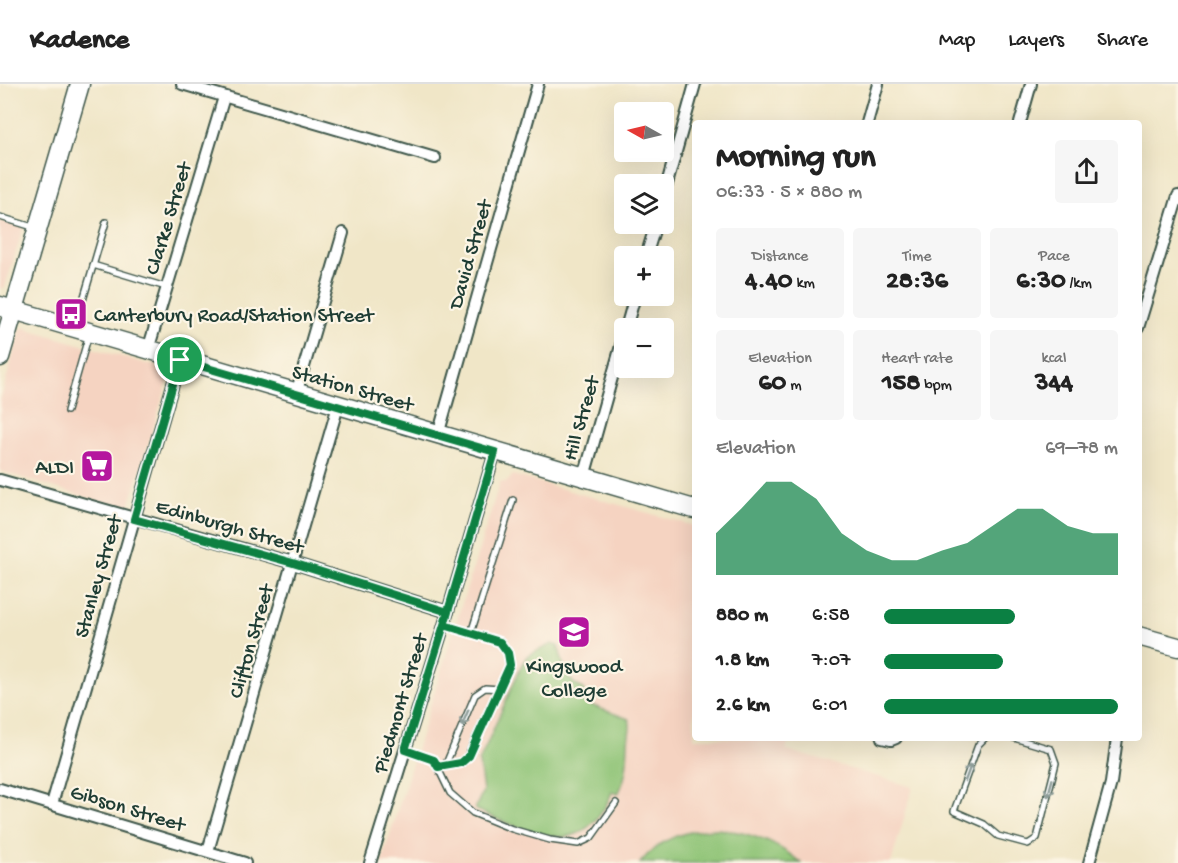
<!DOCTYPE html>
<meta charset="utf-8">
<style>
body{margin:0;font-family:"Gochi Hand",sans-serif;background:#f6f6f6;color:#222;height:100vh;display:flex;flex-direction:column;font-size:22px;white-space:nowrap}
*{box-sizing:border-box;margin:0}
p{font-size:20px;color:#767676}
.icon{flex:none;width:33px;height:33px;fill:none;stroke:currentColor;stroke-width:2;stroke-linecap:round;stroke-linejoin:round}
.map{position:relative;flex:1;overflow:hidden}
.sheet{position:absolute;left:692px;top:36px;width:450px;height:621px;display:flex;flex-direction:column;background:#fff;border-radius:6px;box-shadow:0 6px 24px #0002}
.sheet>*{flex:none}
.needle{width:39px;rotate:278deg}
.fabs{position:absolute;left:614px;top:18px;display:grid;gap:12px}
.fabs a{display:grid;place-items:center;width:60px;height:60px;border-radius:6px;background:#fff;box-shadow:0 6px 24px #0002;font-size:30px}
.pin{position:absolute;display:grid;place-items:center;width:51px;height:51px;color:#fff;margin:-26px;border:3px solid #fff;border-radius:50%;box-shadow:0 2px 6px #0007}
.round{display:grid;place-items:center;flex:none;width:63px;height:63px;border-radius:6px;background:#f6f6f6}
.summary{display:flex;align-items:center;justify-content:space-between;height:102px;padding:0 24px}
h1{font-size:33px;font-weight:800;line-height:45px}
.figures{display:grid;grid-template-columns:repeat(3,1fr);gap:9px;height:102px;padding:6px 24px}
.figures div{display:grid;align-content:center;border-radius:6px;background:#f6f6f6;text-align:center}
.figures b{font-size:26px;font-weight:800}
.figures small{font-size:16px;font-weight:400}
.figures p{font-size:16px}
.chart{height:168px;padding:12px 24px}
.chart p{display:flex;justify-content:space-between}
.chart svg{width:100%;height:108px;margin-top:6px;fill:#0b8043;opacity:.7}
ul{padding:0 24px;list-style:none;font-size:20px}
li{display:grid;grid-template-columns:96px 72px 1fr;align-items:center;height:45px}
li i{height:15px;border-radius:8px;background:#0b8043}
header{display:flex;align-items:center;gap:36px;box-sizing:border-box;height:84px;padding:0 30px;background:#fff;border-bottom:2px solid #e0e0e0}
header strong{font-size:28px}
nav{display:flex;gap:33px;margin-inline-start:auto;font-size:21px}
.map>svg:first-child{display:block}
</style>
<header>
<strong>Kadence</strong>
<nav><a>Map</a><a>Layers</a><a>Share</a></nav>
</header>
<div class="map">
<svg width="1178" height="779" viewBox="0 0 1178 779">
<rect width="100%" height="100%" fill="#fcf5e5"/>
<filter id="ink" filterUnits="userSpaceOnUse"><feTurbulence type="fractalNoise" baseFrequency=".0167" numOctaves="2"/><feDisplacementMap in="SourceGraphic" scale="12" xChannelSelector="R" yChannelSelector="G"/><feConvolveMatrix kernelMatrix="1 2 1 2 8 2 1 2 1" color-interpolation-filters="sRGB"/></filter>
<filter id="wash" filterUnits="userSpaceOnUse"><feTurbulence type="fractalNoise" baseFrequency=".008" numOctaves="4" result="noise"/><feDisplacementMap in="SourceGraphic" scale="24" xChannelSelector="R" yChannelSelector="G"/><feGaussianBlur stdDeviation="1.35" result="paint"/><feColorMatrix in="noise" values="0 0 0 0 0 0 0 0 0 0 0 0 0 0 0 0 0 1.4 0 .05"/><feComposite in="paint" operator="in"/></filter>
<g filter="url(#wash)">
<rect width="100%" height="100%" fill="#f0e6c7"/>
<g fill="#f5d3c1">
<path d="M0 136 24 142 5 203 0 205Z"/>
<path d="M21 243 171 287 128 426 0 387V317Z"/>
<path d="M513 391 694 442V654H789L786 666 913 703 891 779H381L500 398H507Z"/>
</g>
<g fill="#8dc375" stroke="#568054" stroke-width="1.5">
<path d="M552 560 558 562C564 580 564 598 584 605L585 619 629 635C632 644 628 650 628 659 627 678 627 693 618 710L612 708C605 728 587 752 563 753 551 753 539 749 527 746 509 740 492 734 475 725L483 707 479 678 522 580 527 572Z"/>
<path d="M717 745C749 748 777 758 801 779H640C661 753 686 746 717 745Z"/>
</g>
</g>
<g filter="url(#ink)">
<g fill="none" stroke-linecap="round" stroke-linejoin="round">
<defs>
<g id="lane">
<path d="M0 133 36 144"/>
<path d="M93 181 166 203"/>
<path d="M76 240 106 138"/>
<path d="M67 327 89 250"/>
<path d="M471 549 513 416"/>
<path d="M985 654 978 661 954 727 984 740 998 752 1028 760 1037 754 1056 679 1051 665 1014 654"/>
<path d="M405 666 434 676 450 709 473 729 512 745 550 756 578 760 591 754 616 719"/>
<path d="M445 682 475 611 485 604 500 605"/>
<path d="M438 683 461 679 466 675 510 581 508 569 500 557 444 541"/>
</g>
<g id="street">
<path d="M182 0 435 74"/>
<path d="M867 39 878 0"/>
<path d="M1020 39 1031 0"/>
<path d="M663 114 695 0"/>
<path d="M646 172 656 140"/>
<path d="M626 244 635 212"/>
<path d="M1138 244 1178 112"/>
<path d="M148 266 224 13"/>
<path d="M296 310 343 149"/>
<path d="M438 351 538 0"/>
<path d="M584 393 624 251"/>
<path d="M0 396 293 479 448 528"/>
<path d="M882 654 891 656 896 654"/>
<path d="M0 705 245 779"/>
<path d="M52 720 180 276"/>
<path d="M208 767 338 322"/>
<path d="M370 779 444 541 495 368"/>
<path d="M1089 779 1111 699 1117 654"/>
</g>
<g id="primary">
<path d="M0 222 694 425"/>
<path d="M0 273 80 0"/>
<path d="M1138 552 1178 563"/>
</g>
</defs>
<use href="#lane" stroke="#3e564a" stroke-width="8"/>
<use href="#street" stroke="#3e564a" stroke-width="14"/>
<use href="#primary" stroke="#3e564a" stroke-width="21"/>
<use href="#lane" stroke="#fff" stroke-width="5"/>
<use href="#street" stroke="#fff" stroke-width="10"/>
<use href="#primary" stroke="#fff" stroke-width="18"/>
</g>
<defs><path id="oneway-shaft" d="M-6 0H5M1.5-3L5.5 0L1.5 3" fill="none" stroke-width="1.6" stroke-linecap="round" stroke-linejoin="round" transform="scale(1.5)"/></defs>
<g stroke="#8f9e9a">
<use href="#oneway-shaft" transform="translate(465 634) rotate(113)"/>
<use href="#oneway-shaft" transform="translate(968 689) rotate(-70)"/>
<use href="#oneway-shaft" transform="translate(1050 704) rotate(105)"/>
</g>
</g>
<g fill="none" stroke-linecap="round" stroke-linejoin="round" filter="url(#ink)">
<defs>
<path id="route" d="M180 276 134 435 293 479 448 528 405 666 434 676 438 683 461 679 469 672 510 581 508 569 500 558 444 541 495 368 180 276"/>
</defs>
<use href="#route" stroke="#fff" stroke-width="12"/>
<use href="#route" stroke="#0b8043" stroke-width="8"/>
</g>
<defs>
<symbol id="bus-square" viewBox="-11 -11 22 22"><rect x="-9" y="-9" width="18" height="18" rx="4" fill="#b5179e" stroke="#fcf5e5"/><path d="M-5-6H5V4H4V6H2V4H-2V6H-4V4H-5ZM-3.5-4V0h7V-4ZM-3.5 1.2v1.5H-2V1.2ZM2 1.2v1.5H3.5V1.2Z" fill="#fff"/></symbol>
<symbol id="supermarket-square" viewBox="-11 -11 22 22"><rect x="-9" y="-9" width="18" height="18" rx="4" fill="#b5179e" stroke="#fcf5e5"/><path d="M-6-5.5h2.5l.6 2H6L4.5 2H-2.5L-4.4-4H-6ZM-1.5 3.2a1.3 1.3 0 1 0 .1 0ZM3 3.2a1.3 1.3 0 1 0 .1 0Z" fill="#fff"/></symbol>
<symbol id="school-square" viewBox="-11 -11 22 22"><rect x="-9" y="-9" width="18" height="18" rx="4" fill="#b5179e" stroke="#fcf5e5"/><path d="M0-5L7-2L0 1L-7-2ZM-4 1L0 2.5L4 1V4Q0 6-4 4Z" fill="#fff"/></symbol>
</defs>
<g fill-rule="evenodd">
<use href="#bus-square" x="52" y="211" width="38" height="38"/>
<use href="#supermarket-square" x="78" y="363" width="38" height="38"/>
<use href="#school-square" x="555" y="529" width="38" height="38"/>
</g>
<g text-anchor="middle" stroke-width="4.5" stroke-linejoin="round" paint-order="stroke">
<g font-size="21" fill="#1f3d34" stroke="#fcf5e5">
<text transform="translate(167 134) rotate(-73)" y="7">Clarke Street</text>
<text transform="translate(469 170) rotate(-74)" y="7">David Street</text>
<text transform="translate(353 303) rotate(16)" y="7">Station Street</text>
<text transform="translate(580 334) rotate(-74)" y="7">Hill Street</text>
<text transform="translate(230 441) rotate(16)" y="7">Edinburgh Street</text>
<text transform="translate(97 492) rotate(-74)" y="7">Stanley Street</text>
<text transform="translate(250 557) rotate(-74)" y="7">Clifton Street</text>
<text transform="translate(399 619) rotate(-73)" y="7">Piedmont Street</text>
<text transform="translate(128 723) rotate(17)" y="7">Gibson Street</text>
</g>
<g font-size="21" fill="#1f3d34" stroke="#fcf5e5" text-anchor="start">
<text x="94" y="237">Canterbury Road/Station Street</text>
<text x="74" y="389" text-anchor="end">ALDI</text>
<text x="574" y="588" text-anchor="middle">Kingswood<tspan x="574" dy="24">College</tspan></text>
</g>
</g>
</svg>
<div class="fabs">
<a><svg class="needle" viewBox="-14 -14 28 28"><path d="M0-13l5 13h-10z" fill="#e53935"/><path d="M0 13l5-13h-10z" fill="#767676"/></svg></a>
<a><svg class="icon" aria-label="layers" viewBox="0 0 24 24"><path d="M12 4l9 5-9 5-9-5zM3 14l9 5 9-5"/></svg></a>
<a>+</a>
<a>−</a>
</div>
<div class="pin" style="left:180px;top:276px;background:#1e9e55"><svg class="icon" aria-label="arrive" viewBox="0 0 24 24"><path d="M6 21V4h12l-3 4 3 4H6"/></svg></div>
<section class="sheet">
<div class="summary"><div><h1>Morning run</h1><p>06:33 · 5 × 880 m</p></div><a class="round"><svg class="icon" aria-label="share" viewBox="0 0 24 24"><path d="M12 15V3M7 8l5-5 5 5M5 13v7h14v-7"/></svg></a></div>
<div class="figures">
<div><p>Distance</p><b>4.40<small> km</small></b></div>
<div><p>Time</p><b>28:36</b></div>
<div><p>Pace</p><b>6:30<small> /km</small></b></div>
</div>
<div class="figures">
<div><p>Elevation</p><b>60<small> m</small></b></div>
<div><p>Heart rate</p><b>158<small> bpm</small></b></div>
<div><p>kcal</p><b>344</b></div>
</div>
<div class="chart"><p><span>Elevation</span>69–78 m</p>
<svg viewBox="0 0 160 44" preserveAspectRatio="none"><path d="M0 44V27L10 17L20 6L30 6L40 13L50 27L60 34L70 38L80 38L90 34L100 31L110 24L120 17L130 17L140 24L150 27L160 27V44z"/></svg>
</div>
<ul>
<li><b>880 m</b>6:58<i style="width:56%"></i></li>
<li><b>1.8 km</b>7:07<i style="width:51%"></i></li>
<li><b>2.6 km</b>6:01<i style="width:100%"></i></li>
</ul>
</section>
</div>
